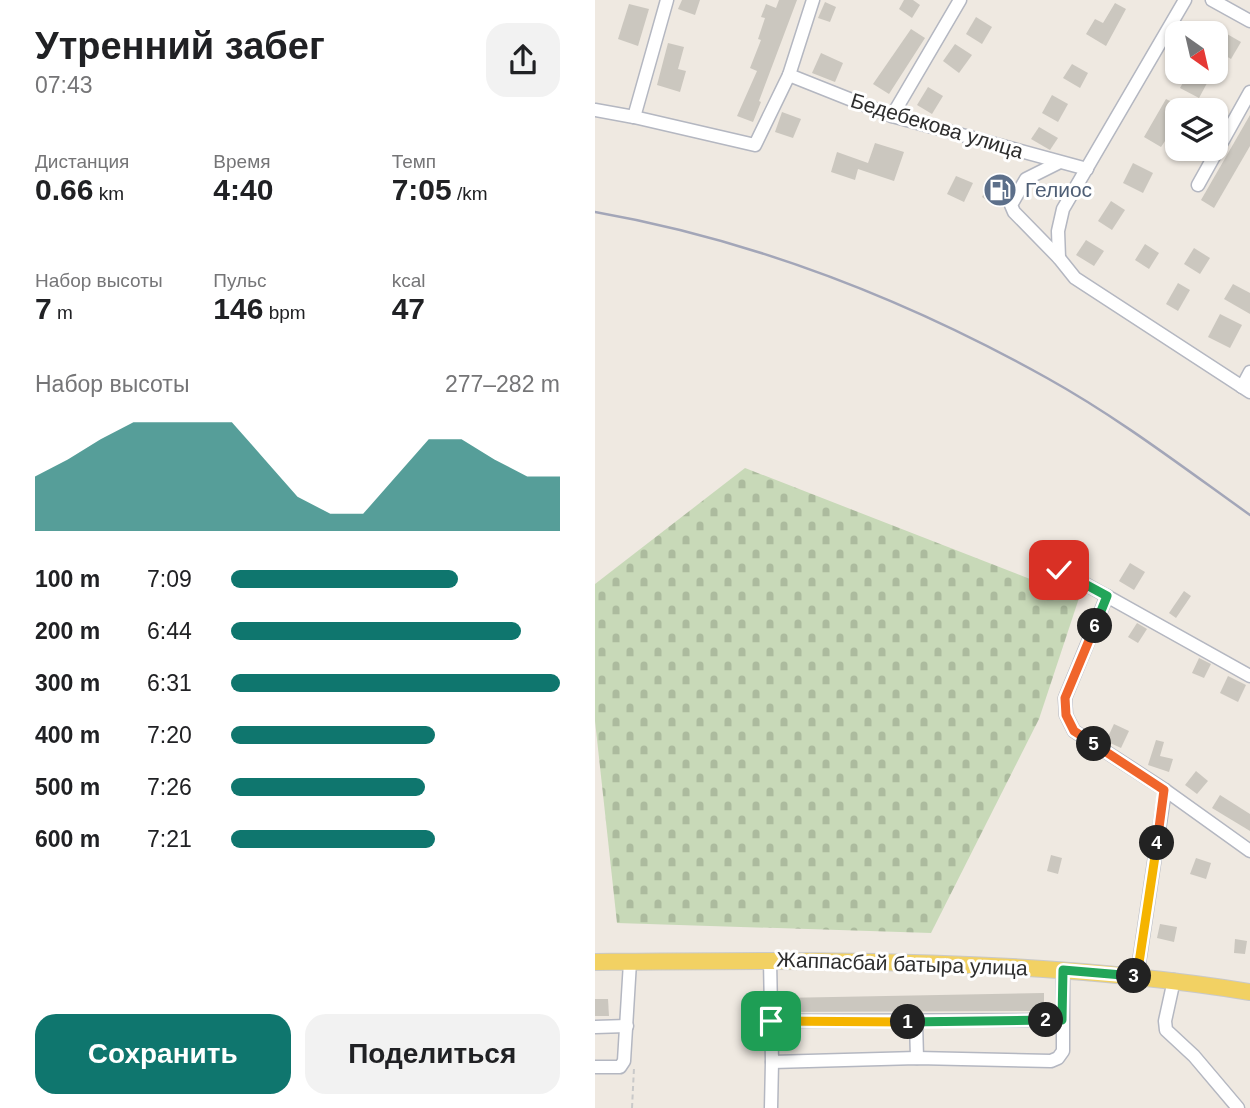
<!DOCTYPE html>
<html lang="ru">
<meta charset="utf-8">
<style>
body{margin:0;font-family:Helvetica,sans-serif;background:#f2f2f2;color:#202124;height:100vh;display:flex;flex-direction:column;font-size:26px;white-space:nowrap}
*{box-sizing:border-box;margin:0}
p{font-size:23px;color:#757577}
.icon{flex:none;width:38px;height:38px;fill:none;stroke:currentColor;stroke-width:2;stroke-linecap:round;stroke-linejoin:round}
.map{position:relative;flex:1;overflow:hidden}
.drawer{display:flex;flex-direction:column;background:#fff;width:595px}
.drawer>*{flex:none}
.needle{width:46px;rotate:146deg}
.controls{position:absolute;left:570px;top:21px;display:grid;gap:14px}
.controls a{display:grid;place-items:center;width:63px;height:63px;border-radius:14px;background:#fff;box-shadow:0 2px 5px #0004;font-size:35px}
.pin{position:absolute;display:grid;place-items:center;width:60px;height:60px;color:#fff;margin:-30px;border-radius:14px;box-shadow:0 4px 10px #0006}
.km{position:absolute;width:35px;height:35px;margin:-18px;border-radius:50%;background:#222;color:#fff;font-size:19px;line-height:35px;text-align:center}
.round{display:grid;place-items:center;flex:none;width:74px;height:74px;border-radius:21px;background:#f2f2f2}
.headline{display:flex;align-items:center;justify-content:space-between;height:119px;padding:0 35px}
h1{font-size:38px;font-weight:700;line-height:52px}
.stats{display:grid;grid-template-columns:repeat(3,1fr);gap:10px;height:119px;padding:7px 35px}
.stats div{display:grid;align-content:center}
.stats b{font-size:30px;font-weight:700}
.stats small{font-size:19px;font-weight:400}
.stats p{font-size:19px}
.chart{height:196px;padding:14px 35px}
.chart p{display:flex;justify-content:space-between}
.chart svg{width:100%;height:126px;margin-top:7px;fill:#0f766e;opacity:.7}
.button{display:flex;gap:14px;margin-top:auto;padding:14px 35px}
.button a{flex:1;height:80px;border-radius:21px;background:#0f766e;color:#fff;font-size:28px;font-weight:700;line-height:80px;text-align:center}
.button a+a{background:#f2f2f2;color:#202124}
ul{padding:0 35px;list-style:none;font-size:23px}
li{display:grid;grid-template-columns:112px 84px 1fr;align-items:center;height:52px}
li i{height:18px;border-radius:9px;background:#0f766e}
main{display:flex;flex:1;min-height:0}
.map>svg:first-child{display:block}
</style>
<main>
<section class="drawer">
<div class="headline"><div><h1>Утренний забег</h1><p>07:43</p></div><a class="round"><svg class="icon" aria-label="share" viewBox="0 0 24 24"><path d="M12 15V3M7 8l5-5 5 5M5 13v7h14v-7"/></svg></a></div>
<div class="stats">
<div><p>Дистанция</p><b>0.66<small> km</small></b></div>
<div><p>Время</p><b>4:40</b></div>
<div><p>Темп</p><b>7:05<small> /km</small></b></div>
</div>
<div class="stats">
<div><p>Набор высоты</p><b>7<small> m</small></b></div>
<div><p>Пульс</p><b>146<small> bpm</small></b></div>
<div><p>kcal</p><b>47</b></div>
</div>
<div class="chart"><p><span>Набор высоты</span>277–282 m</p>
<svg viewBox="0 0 160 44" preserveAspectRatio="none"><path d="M0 44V25L10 19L20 12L30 6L40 6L50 6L60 6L70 19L80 32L90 38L100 38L110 25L120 12L130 12L140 19L150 25L160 25V44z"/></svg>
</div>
<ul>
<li><b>100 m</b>7:09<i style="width:69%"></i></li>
<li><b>200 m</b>6:44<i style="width:88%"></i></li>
<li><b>300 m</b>6:31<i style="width:100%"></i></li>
<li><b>400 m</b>7:20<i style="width:62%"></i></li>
<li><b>500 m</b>7:26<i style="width:59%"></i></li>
<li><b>600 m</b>7:21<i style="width:62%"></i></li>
</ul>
<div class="button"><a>Сохранить</a><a>Поделиться</a></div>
</section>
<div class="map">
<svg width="655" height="1108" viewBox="0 0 655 1108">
<defs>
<pattern id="cemetery-stones" width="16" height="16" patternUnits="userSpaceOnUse" patternTransform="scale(1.75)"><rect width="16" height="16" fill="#c8d9b8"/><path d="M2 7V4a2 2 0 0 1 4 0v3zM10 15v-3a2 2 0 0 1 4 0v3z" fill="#acbb9e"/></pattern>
</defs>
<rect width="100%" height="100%" fill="#efe9e1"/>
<path fill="url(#cemetery-stones)" d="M150 468 484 598 444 719 336 933 22 923 0 721V584Z"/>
<g fill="#cbc7bf">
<path d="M87 0H105L100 15 83 9Z"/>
<path d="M184 0H202L164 101 166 102 158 122 142 116 162 71 155 68 166 40 163 39 170 18 166 17 171 4 181 8Z"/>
<path d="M309 0H318L325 5 317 18 304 9Z"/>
<path d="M230 2 241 7 235 22 223 18Z"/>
<path d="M520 3 531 9 511 46 491 34 500 19 508 23Z"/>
<path d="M34 4 54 9 43 46 23 39Z"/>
<path d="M381 17 397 27 387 44 371 34Z"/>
<path d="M316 29 330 38 294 94 278 84Z"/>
<path d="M625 30 646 42 636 59 621 50V37Z"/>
<path d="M73 43 89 47 83 69 91 71 85 92 62 85Z"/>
<path d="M360 44 377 55 364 73 348 61Z"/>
<path d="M226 53 248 63 240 82 217 73Z"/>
<path d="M477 64 493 73 485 88 468 78Z"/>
<path d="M594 72H618L604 98 585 88Z"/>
<path d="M333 87 348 96 337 114 322 105Z"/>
<path d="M457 95 473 104 463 122 447 113Z"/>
<path d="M571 99 583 105V131L578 129 566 147 549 137Z"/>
<path d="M187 112 206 119 198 138 180 132Z"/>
<path d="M655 115V146L619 208 606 200Z"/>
<path d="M444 127 463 138 455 150 436 139Z"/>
<path d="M280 143 309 152 299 181 263 169 260 180 236 172 242 152 273 163Z"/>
<path d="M538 163 558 173 548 193 528 183Z"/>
<path d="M361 176 378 183 369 202 352 194Z"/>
<path d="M397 180 410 187 400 205 387 197Z"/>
<path d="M516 201 530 210 517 230 503 221Z"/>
<path d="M491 240 509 251 499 266 481 255Z"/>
<path d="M550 244 564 253 554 269 540 260Z"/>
<path d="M599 248 615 258 605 274 589 264Z"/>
<path d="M583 283 595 290 583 311 571 304Z"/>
<path d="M638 284 655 293V314L629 299Z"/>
<path d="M625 314 647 325 635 348 613 337Z"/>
<path d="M535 563 550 572 539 590 524 581Z"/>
<path d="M589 591 596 596 581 618 574 613Z"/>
<path d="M542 623 552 629 543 643 533 637Z"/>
<path d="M604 658 616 664 609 678 597 673Z"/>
<path d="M633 676 651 685 643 702 625 693Z"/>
<path d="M519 724 534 731 526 748 511 741Z"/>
<path d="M561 740 569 742 565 756 578 759 574 772 553 765Z"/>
<path d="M601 771 613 781 602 794 590 785Z"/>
<path d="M625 795 655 814V831L617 808Z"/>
<path d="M456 855 467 858 463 874 452 871Z"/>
<path d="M601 858 616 863 611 879 595 874Z"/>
<path d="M565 924 582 927 579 942 562 938Z"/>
<path d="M640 939 652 941 650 954 639 953Z"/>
<path d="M449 993V1011L185 1012V998Z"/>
<path d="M0 999H13L14 1016H0Z"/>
</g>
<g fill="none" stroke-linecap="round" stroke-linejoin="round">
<defs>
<g id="minor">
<path d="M617 0 655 21"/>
<path d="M194 75 297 116 492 169"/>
<path d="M0 110 39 117 160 145 194 75 218 0"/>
<path d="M297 116 365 0"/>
<path d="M39 117 72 0"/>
<path d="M463 163 431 179 416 205 419 212 464 258 480 278 655 392"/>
<path d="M603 185 655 92"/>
<path d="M464 258 463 231 468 209 590 0"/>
<path d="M647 387 655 372"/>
<path d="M465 570 655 676"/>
<path d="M512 596 470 698 471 715 479 731 570 790 655 851"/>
<path d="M175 960 177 1062 322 1058 456 1061 463 1058 468 1051V970"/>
<path d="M542 976 570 790"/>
<path d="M579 980 570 1021 571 1030 599 1056 643 1108"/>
<path d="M176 1021 467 1020"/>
<path d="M321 1022 322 1058"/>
<path d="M0 1027 32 1026"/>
<path d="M0 1067H25L29 1061 35 962"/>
<path d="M176 1108 177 1062"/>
</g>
<path id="major" d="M0 962C218 960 439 957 655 992"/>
</defs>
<use href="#minor" stroke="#b4b7c1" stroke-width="15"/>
<use href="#major" stroke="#c9c9c9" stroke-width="18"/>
<path stroke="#c9c9c9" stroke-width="2" stroke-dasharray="5 3.5" stroke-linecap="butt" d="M37 1108 39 1068"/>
<use href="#minor" stroke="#fff" stroke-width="12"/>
<use href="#major" stroke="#f2d163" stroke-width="16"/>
<path stroke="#a3a6b8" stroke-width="2.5" d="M0 212C159 240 312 300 452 378 524 418 589 468 655 515"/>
</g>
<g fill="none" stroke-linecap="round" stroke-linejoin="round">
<defs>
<path id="split-1" d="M176 1021 313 1022"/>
<path id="split-2" d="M313 1022 451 1020"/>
<path id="split-3" d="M451 1020H467L468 970 539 976"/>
<path id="split-4" d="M539 976H542L562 843"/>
<path id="split-5" d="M499 744 569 790 562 843"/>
<path id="split-6" d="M499 744 479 731 471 715 470 698 500 626"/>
<path id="split-7" d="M464 570 512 596 500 626"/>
</defs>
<use href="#split-1" stroke="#fff" stroke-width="14"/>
<use href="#split-2" stroke="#fff" stroke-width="14"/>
<use href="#split-3" stroke="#fff" stroke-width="14"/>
<use href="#split-4" stroke="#fff" stroke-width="14"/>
<use href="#split-5" stroke="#fff" stroke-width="14"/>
<use href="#split-6" stroke="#fff" stroke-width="14"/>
<use href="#split-7" stroke="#fff" stroke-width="14"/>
<use href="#split-1" stroke="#f5b400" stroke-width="9"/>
<use href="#split-2" stroke="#22a559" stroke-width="9"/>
<use href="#split-3" stroke="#22a559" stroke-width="9"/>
<use href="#split-4" stroke="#f5b400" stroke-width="9"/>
<use href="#split-5" stroke="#f0652b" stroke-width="9"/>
<use href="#split-6" stroke="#f0652b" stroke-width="9"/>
<use href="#split-7" stroke="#22a559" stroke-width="9"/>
</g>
<defs>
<symbol id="fuel-disc" viewBox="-11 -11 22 22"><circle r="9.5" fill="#5c6f8a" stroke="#fff"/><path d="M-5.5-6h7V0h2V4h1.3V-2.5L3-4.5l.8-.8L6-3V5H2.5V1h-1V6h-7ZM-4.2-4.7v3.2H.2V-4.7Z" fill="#fff"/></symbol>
</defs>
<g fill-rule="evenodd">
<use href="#fuel-disc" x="386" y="171" width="38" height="38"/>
</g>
<g text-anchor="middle" stroke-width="6" stroke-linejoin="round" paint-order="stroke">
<g font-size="21" fill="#2e2e2e" stroke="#fff">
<text transform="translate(342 126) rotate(17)" y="7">Бедебекова улица</text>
<text transform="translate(307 964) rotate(2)" y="7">Жаппасбай батыра улица</text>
</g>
<g font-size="21" fill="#4e5e75" stroke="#fff" text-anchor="start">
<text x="430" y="197">Гелиос</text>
</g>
</g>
</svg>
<div class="controls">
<a><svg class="needle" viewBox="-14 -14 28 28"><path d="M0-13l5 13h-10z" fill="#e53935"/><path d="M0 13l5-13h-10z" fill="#757577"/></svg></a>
<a><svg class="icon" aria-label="layers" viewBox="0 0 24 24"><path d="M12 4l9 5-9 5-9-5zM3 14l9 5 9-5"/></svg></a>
</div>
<div class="pin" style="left:176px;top:1021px;background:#1e9e55"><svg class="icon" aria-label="arrive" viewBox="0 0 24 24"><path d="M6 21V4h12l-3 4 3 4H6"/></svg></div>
<div class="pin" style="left:464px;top:570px;background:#d93025"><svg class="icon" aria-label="check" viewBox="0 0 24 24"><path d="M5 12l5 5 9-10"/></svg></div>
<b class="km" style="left:313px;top:1022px">1</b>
<b class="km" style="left:451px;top:1020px">2</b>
<b class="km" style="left:539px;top:976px">3</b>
<b class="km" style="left:562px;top:843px">4</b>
<b class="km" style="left:499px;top:744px">5</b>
<b class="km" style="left:500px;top:626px">6</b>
</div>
</main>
